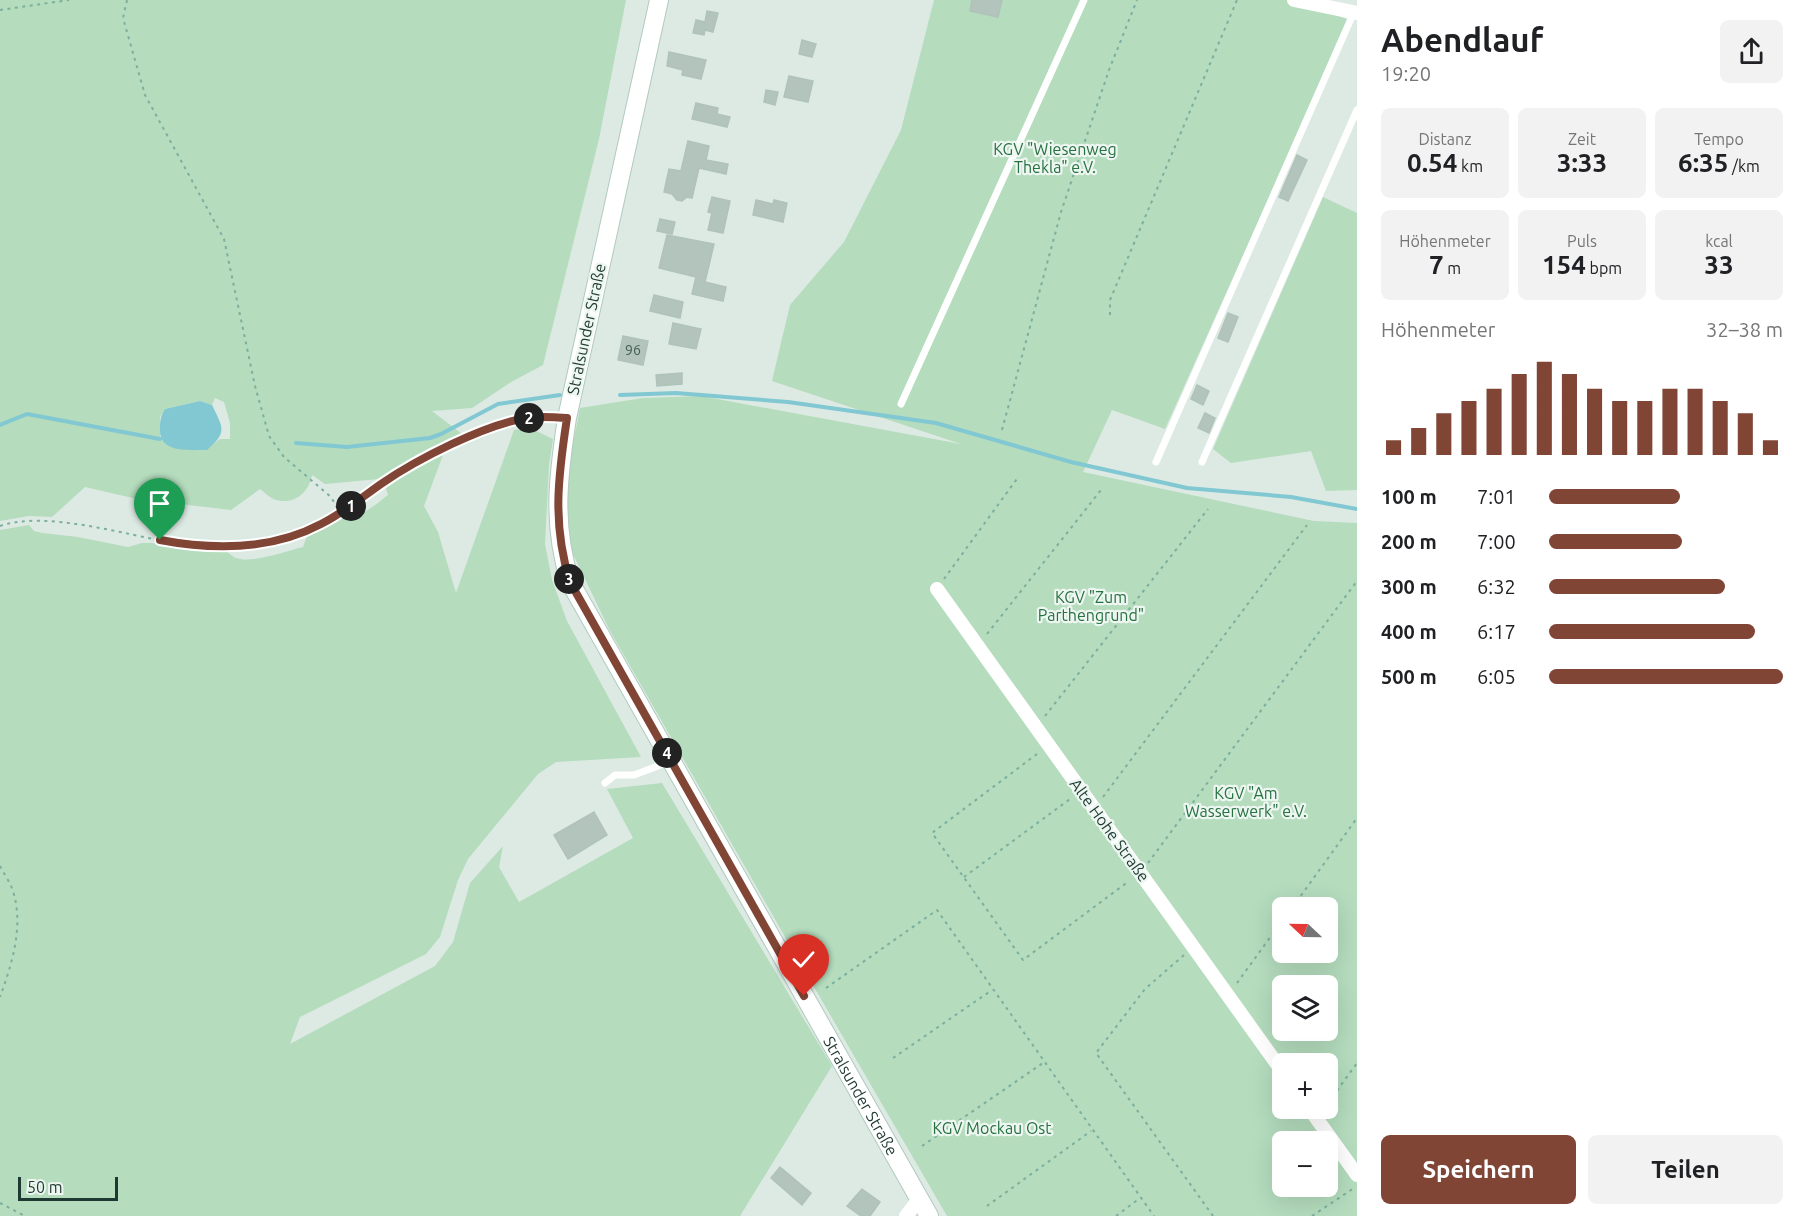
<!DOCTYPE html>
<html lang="de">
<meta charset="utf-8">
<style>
body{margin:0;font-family:Ubuntu,sans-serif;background:#f2f2f2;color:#202124;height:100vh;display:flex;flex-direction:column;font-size:22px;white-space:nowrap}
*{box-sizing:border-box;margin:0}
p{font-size:20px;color:#757577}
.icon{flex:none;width:33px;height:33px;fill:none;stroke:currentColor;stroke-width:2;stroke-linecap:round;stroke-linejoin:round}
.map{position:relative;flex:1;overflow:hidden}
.side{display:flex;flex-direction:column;background:#fff;width:450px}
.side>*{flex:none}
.needle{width:39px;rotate:292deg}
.controls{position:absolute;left:1272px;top:897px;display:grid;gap:12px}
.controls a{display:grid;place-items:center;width:66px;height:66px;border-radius:9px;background:#fff;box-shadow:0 6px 24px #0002;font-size:30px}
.scale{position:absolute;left:18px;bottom:15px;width:100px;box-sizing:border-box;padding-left:6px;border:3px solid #1e3931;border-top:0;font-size:16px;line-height:21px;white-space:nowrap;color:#1e3931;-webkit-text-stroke:4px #edf6f1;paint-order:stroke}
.pin{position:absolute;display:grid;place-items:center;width:51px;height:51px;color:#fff;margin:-62px -26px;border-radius:50% 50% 50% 0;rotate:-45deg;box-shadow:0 0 6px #0007}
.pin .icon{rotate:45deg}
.km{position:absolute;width:30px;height:30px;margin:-15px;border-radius:50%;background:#222;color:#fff;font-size:16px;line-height:30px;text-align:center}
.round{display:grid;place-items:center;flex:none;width:63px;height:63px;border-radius:9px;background:#f2f2f2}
.overview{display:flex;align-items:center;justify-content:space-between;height:102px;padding:0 24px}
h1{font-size:33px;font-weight:700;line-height:45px}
.metrics{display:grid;grid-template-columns:repeat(3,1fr);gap:9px;height:102px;padding:6px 24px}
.metrics div{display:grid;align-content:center;border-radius:9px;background:#f2f2f2;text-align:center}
.metrics b{font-size:26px;font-weight:700}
.metrics small{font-size:16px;font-weight:400}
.metrics p{font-size:16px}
.chart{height:168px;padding:12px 24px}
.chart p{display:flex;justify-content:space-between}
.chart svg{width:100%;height:108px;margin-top:6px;stroke:#814536;stroke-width:6}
.action{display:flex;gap:12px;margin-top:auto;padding:12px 24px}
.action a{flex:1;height:69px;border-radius:9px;background:#814536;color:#fff;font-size:24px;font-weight:700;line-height:69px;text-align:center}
.action a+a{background:#f2f2f2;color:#202124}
ul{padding:0 24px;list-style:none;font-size:20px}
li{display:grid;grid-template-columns:96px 72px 1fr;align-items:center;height:45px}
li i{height:15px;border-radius:8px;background:#814536}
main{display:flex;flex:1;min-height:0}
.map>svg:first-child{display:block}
</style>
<main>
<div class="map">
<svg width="1357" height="1216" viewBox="0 0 1357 1216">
<rect width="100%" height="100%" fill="#ddeae3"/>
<g fill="#b4dcbd" fill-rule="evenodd">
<path d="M0 0H626L599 139 543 365 511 382 472 408 432 411 462 434 418 454 379 479 325 484 312 475C309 492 295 505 276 500 271 499 264 492 260 489L231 510 137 499 85 487 52 517 29 516 0 521ZM215 398 224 402 230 423V439H220L206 450 160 439V417L165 409 200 401 212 405Z"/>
<path d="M934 0H1297L1349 20 1165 429 1112 410 1083 472 1314 521 1357 523V1216H947L796 956 609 629 572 552 568 525 567 496 572 449 580 408 643 398 701 396 961 444 772 381 790 305 844 242 901 130ZM1282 908H1328V952H1282ZM1282 986H1328V1030H1282ZM1282 1064H1328V1108H1282ZM1282 1142H1328V1186H1282Z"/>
<path d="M1323 197 1357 213V490L1326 491 1311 451 1231 463 1213 449Z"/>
<path d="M530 428 553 439 549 465 545 544 552 580 567 621 641 757 556 762 538 774 468 859 458 880 440 937 426 954 300 1017 290 1044 435 966 453 942 470 883 503 846 499 867 519 902 633 838 607 789 662 783 832 1066 740 1216H0V530L29 525 34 531 42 533 78 537 128 547 142 543H151L206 552H227C231 555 234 558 240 559 257 562 286 551 303 547L307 536 322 529 349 511C362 519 377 503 388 495L385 485 419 465 443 455 424 506 438 532 456 593 514 430Z"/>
</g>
<path fill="#81c8d2" d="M200 401 212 405C223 428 228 432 207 450 190 450 160 453 160 431 160 422 160 417 165 409Z"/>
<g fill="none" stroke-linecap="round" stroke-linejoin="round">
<g stroke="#81c8d2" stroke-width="4">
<path d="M620 395 676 393 788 402 936 423 1071 462 1187 488 1291 497 1357 509"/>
<path d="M0 425 27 414 160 439"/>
<path d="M296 443 347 447 430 438 441 434 498 404 560 395"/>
</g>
</g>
<g fill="#b2c4bc" stroke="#afc3ba" stroke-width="1.5">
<path d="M972 0H1002L998 17 970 11Z"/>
<path d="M707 11 718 13 713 32 705 30 704 35 693 33 696 20 705 22Z"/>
<path d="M802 40 816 44 812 57 799 54Z"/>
<path d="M669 52 706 60 701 79 682 75 683 70 667 66Z"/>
<path d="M789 76 813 81 808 102 784 97Z"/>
<path d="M766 90 778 92 775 105 764 102Z"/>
<path d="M696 103 718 108 717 114 730 117 727 127 692 119Z"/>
<path d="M688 141 709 146 706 160 728 164 726 174 699 168 692 198 687 197 682 201 677 200 672 194 664 192 669 169 681 171Z"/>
<path d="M1297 155 1307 160 1288 201 1279 197Z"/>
<path d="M712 197 730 201 723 233 708 230 712 213 708 212Z"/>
<path d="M756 200 773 204 774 200 787 203 783 222 753 215Z"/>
<path d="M660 219 675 222 672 234 657 231Z"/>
<path d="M667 235 714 244 705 282 726 287 723 301 692 294 696 277 659 268Z"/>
<path d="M654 295 683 302 680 318 650 311Z"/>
<path d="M1228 313 1238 317 1228 342 1218 338Z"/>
<path d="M673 323 701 329 696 349 669 344Z"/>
<path d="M623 336 648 341 643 365 618 360Z"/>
<path d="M682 373V384L657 386 656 375Z"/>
<path d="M1197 385 1209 391 1203 405 1191 399Z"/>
<path d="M1205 413 1215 418 1209 433 1198 428Z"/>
<path d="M594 812 607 835 568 859 554 835Z"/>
<path d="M780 1167 811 1193 802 1205 771 1178Z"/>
<path d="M862 1189 880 1202 870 1216H861L847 1206Z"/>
</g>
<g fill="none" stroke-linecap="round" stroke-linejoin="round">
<defs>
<g id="secondary">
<path id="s1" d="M659 0 567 418C558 477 552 524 570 582L929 1216"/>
</g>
</defs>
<use href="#secondary" stroke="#b0cabf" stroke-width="20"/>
<g stroke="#7caf9d" stroke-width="2" stroke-dasharray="3 4.5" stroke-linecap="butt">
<path d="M127 0 123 18 145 95 224 239 255 386 269 436 284 457 331 497 340 513"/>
<path d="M0 10 69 0"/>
<path d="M1110 315V300L1237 0"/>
<path d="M1002 430 1061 212 1109 70 1137 0"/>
<path d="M0 526C45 510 126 535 174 543 208 548 245 548 278 540 331 527 370 489 415 462 434 451 457 443 477 434 500 424 526 415 551 417"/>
<path d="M944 579 1019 476"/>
<path d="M987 634 1101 490"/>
<path d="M1045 716 1208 509"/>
<path d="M1037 754 932 833 1023 960 1129 881"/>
<path d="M1103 797 1307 525"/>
<path d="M1148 863 1357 581"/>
<path d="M0 866C4 874 10 882 13 891 24 926 12 964 0 997"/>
<path d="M964 877 1070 799"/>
<path d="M1292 908 1357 818"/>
<path d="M1184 955 1145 989 1096 1053 1213 1216"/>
<path d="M1237 983 1282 921"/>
<path d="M826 988 937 910 1154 1216"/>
<path d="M893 1058 992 990"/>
<path d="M1328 1103 1357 1063"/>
<path d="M922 1146 1043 1063"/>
<path d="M0 1203 25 1216"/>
<path d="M987 1206 1091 1131"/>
<path d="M1116 1216 1140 1198"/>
<path d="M1312 1216 1354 1188"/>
</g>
<g stroke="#fff" stroke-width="7">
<path d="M901 404 1084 0"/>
<path d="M1156 462 1354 12"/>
<path d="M1202 462 1357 110"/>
<path d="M605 783 615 775H634L671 761"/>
</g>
<g stroke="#fff" stroke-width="14">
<path d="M1294 0 1357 13"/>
<path d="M937 589 1282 1071"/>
<path d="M1309 1108 1357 1175"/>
<path d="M906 1216 919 1199"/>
</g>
<use href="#secondary" stroke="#fff" stroke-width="18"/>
</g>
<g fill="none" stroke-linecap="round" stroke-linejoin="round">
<defs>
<path id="route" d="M160 540C213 550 272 550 321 524 343 513 361 498 381 484 417 459 484 425 526 418 540 416 553 417 567 418 558 477 552 524 570 582L804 996"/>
</defs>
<use href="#route" stroke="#fff" stroke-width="12"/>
<use href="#route" stroke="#814536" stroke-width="8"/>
</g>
<g text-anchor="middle" stroke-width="4.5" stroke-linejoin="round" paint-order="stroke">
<g font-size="14" fill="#435c54">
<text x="633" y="355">96</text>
</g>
<g font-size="16" fill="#277141" stroke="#edf6f1">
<text x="1055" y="155">KGV "Wiesenweg<tspan x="1055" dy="18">Thekla" e.V.</tspan></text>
<text x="1091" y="603">KGV "Zum<tspan x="1091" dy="18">Parthengrund"</tspan></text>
<text x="1246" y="799">KGV "Am<tspan x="1246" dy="18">Wasserwerk" e.V.</tspan></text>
<text x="992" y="1134">KGV Mockau Ost</text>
</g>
<g font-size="16" fill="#1e3931" stroke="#edf6f1">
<text transform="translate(586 329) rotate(-78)" y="6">Stralsunder Straße</text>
<text transform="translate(1110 830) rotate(54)" y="6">Alte Hohe Straße</text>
<text dy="6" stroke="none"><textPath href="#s1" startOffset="1184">Stralsunder Straße</textPath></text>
</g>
</g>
</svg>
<div class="controls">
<a><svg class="needle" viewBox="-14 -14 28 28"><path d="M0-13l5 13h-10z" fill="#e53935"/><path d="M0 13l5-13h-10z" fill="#757577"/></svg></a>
<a><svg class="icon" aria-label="layers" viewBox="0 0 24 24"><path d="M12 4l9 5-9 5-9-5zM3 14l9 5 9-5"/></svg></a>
<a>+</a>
<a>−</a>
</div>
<div class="scale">50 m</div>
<div class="pin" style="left:160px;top:540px;background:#1e9e55"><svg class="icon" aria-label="arrive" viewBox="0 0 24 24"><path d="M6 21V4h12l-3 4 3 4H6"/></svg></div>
<div class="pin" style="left:804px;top:996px;background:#d93025"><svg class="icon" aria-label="check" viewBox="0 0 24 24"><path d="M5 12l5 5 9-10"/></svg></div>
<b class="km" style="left:351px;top:506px">1</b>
<b class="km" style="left:529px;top:418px">2</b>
<b class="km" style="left:569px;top:579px">3</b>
<b class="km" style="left:667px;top:753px">4</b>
</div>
<section class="side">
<div class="overview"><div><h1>Abendlauf</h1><p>19:20</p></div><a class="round"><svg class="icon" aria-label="share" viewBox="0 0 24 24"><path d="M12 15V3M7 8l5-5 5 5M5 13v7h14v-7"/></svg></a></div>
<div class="metrics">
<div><p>Distanz</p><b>0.54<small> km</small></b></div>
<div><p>Zeit</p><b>3:33</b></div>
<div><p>Tempo</p><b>6:35<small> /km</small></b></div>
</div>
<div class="metrics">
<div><p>Höhenmeter</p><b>7<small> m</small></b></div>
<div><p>Puls</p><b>154<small> bpm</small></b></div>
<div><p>kcal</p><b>33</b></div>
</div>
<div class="chart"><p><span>Höhenmeter</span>32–38 m</p>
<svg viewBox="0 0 160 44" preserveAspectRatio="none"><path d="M5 44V38M15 44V33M25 44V27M35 44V22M45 44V17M55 44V11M65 44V6M75 44V11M85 44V17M95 44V22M105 44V22M115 44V17M125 44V17M135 44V22M145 44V27M155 44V38"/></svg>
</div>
<ul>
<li><b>100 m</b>7:01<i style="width:56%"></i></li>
<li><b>200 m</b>7:00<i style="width:57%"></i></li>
<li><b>300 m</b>6:32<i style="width:75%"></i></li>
<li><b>400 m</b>6:17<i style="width:88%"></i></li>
<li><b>500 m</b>6:05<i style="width:100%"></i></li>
</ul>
<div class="action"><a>Speichern</a><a>Teilen</a></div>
</section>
</main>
